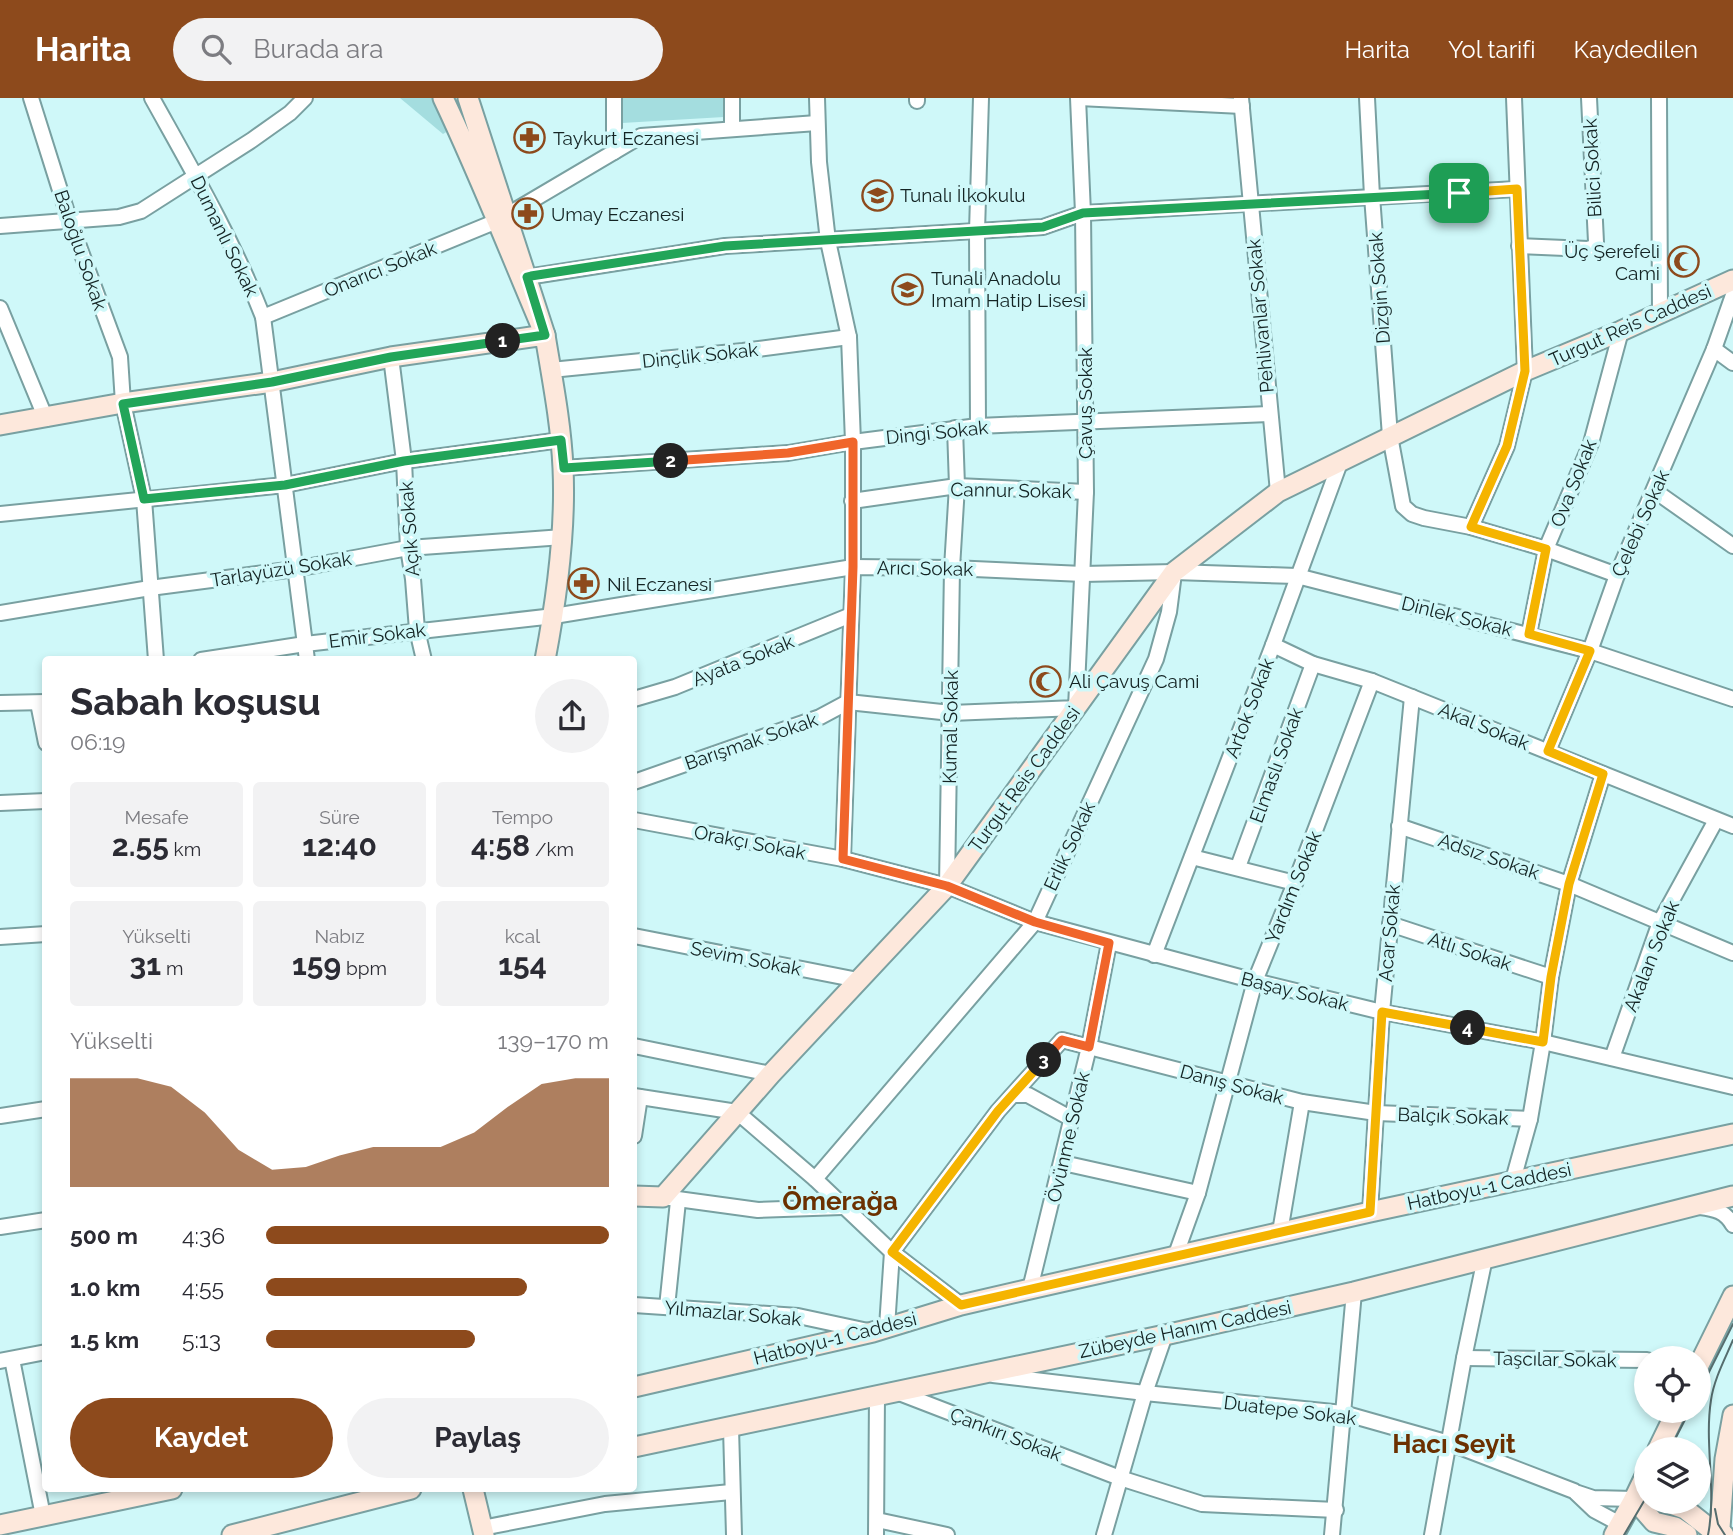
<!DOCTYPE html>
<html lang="tr">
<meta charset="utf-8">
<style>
body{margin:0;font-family:Raleway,sans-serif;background:#f2f2f3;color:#2b2b33;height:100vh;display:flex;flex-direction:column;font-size:26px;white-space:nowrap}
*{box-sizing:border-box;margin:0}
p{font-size:23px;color:#7c7c81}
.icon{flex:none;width:38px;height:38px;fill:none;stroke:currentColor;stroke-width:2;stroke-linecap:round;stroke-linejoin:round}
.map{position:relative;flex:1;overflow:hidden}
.panel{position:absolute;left:42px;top:558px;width:595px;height:836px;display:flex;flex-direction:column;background:#fff;border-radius:7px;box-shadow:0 4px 10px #0003}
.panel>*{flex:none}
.fabs{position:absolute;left:1634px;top:1248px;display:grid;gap:14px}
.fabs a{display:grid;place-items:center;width:77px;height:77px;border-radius:50%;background:#fff;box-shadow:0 4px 10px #0003;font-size:35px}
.pin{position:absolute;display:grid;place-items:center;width:60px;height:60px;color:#fff;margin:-30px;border-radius:14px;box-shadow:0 4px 10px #0006}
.km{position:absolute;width:35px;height:35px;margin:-18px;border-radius:50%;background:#222;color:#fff;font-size:19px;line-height:35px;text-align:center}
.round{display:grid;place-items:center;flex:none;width:74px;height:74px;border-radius:37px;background:#f2f2f3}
.headline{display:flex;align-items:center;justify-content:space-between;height:119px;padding:0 28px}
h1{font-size:38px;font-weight:700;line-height:52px}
.metrics{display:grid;grid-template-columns:repeat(3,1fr);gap:10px;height:119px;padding:7px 28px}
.metrics div{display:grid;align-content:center;border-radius:7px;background:#f2f2f3;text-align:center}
.metrics b{font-size:30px;font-weight:700}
.metrics small{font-size:19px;font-weight:400}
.metrics p{font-size:19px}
.chart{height:196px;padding:14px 28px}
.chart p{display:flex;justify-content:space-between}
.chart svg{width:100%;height:126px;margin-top:7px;fill:#8d4a1c;opacity:.7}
.cta{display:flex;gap:14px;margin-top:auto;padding:14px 28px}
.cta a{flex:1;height:80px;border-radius:42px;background:#8d4a1c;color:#fff;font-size:28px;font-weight:700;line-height:80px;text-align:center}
.cta a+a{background:#f2f2f3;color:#2b2b33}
ul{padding:0 28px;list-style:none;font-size:23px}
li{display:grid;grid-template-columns:112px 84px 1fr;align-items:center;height:52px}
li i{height:18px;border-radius:9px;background:#8d4a1c}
header{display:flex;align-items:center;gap:42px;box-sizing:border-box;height:98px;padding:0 35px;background:#8d4a1c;color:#fff}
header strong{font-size:33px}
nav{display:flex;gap:38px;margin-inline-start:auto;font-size:24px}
.search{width:490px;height:63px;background:#f2f2f3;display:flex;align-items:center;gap:18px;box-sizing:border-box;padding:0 24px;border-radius:38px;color:#7c7c81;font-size:26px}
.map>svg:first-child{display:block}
</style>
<header>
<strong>Harita</strong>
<div class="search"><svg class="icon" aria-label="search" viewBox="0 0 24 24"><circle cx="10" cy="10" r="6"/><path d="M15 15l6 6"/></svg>Burada ara</div>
<nav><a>Harita</a><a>Yol tarifi</a><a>Kaydedilen</a></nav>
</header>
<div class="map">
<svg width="1733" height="1437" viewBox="0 0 1733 1437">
<rect width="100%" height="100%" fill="#cff8f9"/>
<g fill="#a4dddf">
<path d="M400 0H433L448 33 443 36Z"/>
<path d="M621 0H725L724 19 622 25Z"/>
</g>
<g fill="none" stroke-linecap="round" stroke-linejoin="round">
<defs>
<g id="minor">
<path d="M31 0 70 124 120 259 123 305 144 401 156 562"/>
<path d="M152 0C192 72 233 142 263 219L307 562"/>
<path d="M614 0V54"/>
<path d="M817 0 819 64 828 143 849 239 853 344V469L843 761"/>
<path d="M1079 0 1242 8"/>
<path d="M1241 0 1278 394"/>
<path d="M1367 0 1372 98 1390 338 1403 408 1412 416 1424 420 1471 429 1546 451 1617 477"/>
<path d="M1659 0 1660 215"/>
<path d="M917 3V0"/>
<path d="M732 30V0"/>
<path d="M0 128 119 119 141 113 252 42 290 15 305 0"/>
<path d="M1519 148 1588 151 1594 149 1596 144 1589 0"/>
<path d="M527 179 725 148 1043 129 1083 115 1517 91"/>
<path d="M0 210 46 321"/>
<path d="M263 219 497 123 641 38 817 25"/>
<path d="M1714 251 1733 265"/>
<path d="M391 259 404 363 408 450 413 481 417 532 424 562"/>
<path d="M551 272 743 253 849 239"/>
<path d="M978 328 977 133 981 0"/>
<path d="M563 370 788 355 853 344 978 328 1269 316"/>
<path d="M1655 393 1733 448"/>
<path d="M852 403 957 388 1086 394"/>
<path d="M0 416 285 387 404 363 561 342"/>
<path d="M1471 429 1507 348 1525 273 1514 0"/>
<path d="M0 515 150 490 295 471 408 450 563 439"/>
<path d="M1529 536 1546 451 1591 345 1621 233"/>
<path d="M1273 547 1313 566 1372 583 1733 728"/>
<path d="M201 562 305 546 554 518 853 469 952 470 1083 476 1174 474 1297 478 1590 553 1733 601"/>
<path d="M634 601 675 589 851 517"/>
<path d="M0 605 46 604"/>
<path d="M38 605 46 645"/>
<path d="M1548 653 1590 553 1617 477 1714 251 1733 197"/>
<path d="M634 684 820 619 848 604 951 615 1076 610 1086 394 1083 115 1078 0"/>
<path d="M0 705 46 703"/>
<path d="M634 722 843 761 947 788 1035 824 1255 883 1382 914 1543 944 1733 989"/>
<path d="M1399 728 1569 786 1733 855"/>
<path d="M1192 759 1295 785"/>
<path d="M1238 769 1313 566"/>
<path d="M947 788 952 470 957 388 955 330"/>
<path d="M1390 826 1551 879"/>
<path d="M634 838 858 882"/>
<path d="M0 839 46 836"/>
<path d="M1154 857 1273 547 1341 362"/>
<path d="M634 948 771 976"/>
<path d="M1612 960 1660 824 1716 722"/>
<path d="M1014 997H1028L1072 1021"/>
<path d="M634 998 737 1014 815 1081 892 1154 961 1207"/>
<path d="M0 1018 46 1011"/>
<path d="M634 1038 640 999"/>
<path d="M1063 1065 1198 1095"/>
<path d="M815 1081 1035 824 1156 561 1169 514 1174 475"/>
<path d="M1513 1082 1530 1021 1543 944 1551 879 1569 786 1603 676"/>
<path d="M663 1099 758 1112 842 1109"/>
<path d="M1700 1109C1715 1111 1725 1113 1733 1127"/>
<path d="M1370 1114 1382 914 1412 599"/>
<path d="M0 1129 46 1122"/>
<path d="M1280 1134 1302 1004"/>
<path d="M1175 1159 1198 1095 1255 883 1295 785 1372 583"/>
<path d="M1030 1191 1089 949 1109 845"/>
<path d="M634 1207 798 1218 868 1233"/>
<path d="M667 1209 678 1103"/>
<path d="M887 1229 892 1154 998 1013 1062 942 1302 1004 1376 1015 1530 1021"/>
<path d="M1464 1260 1647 1262"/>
<path d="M12 1261 43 1418"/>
<path d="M0 1263 46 1254"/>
<path d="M993 1277 1145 1295 1343 1315 1449 1345 1574 1393 1594 1412 1620 1426"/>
<path d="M894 1293 1120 1380 1202 1406 1336 1412"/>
<path d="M731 1330 734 1437"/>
<path d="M1578 1395 1593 1400 1634 1401"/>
<path d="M877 1422 947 1437"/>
<path d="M482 1430 605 1406 731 1394"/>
<path d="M876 1437 877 1296"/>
<path d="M1104 1437 1145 1295 1165 1237"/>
<path d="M1332 1437 1354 1194"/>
<path d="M1432 1437 1464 1260 1485 1160"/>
</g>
<g id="secondary">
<path d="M443 0C480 78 511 157 545 237L468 0"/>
<path d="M0 327 123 305 272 284 391 259 545 237C552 280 561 325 563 370 566 434 557 499 545 562"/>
<path d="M634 1098 663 1099 771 976 947 788 1174 474 1278 394 1525 273 1621 233 1733 182"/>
<path d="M1699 1267 1733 1198"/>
<path d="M634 1289 873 1234 961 1207 1030 1191 1370 1114 1733 1036"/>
<path d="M634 1349 1165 1237 1354 1194 1733 1098"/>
<path d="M1658 1351 1677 1312"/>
<path d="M1647 1374 1634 1401 1654 1424 1675 1429 1687 1437"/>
<path d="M473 1391 484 1437"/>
<path d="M1665 1404 1685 1411 1709 1430 1724 1437"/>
<path d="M0 1427 172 1391"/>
<path d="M232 1437 411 1391"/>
<path d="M1614 1437 1634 1401 1644 1400"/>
<path d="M1723 1437 1720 1430 1725 1361 1733 1317"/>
</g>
</defs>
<use href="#minor" stroke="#79a0a1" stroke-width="18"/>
<use href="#secondary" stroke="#79a0a1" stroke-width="23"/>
<use href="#minor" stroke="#fff" stroke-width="14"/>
<use href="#secondary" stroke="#fde8dc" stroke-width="19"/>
<g stroke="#556d6e" stroke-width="2">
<path d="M1699 1294 1733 1226"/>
<path d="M1670 1351 1690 1312"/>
<path d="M1715 1411 1718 1426 1725 1437"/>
<path d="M1624 1437 1647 1398"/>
<path d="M1708 1437C1717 1393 1704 1347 1711 1302 1714 1281 1725 1261 1733 1242"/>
</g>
</g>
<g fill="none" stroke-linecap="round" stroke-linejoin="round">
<defs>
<path id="split-1" d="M503 243 545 237 527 179 531 178 725 148 1043 129 1083 115 1459 95"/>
<path id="split-2" d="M503 243 391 259 272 284 123 306 144 401 285 387 404 363 561 342 564 370 671 363"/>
<path id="split-3" d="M671 363 788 355 853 344V469L843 761 947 788 1035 824 1109 845 1089 949 1062 942 1044 962"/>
<path id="split-4" d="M1044 962 998 1013 892 1154 961 1207 1370 1114 1382 914 1468 930"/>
<path id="split-5" d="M1459 95 1517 91 1525 273 1507 348 1471 429 1546 451 1529 536 1590 553 1548 653 1603 676 1569 786 1551 879 1543 944 1468 930"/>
</defs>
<use href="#split-1" stroke="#fff" stroke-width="14"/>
<use href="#split-2" stroke="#fff" stroke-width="14"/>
<use href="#split-3" stroke="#fff" stroke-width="14"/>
<use href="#split-4" stroke="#fff" stroke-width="14"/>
<use href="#split-5" stroke="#fff" stroke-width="14"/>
<use href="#split-1" stroke="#22a559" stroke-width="9"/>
<use href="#split-2" stroke="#22a559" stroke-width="9"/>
<use href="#split-3" stroke="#f0652b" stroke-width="9"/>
<use href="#split-4" stroke="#f5b400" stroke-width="9"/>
<use href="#split-5" stroke="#f5b400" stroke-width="9"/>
</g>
<defs>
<symbol id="pharmacy-ring" viewBox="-11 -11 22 22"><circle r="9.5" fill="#cff8f9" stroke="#8d4a1c" stroke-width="1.5"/><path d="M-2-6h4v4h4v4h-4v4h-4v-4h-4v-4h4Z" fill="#8d4a1c"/></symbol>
<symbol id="school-ring" viewBox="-11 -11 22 22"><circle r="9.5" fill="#cff8f9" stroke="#8d4a1c" stroke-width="1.5"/><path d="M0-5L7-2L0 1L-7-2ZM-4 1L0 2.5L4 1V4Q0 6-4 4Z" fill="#8d4a1c"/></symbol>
<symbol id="mosque-ring" viewBox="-11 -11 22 22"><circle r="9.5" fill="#cff8f9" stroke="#8d4a1c" stroke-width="1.5"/><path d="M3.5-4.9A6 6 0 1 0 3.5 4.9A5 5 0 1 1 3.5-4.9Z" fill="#8d4a1c"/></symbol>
</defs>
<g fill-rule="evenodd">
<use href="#pharmacy-ring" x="512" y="22" width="35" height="35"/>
<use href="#school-ring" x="860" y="80" width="35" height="35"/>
<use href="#pharmacy-ring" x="510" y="98" width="35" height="35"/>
<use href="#mosque-ring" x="1666" y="146" width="35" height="35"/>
<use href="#school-ring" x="890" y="174" width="35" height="35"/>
<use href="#pharmacy-ring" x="566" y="468" width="35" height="35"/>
<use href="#mosque-ring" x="1028" y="566" width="35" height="35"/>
</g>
<g text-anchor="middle" stroke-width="7" stroke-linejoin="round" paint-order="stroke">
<g font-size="19" fill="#142424" stroke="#cff8f9" text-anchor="start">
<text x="553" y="47">Taykurt Eczanesi</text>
<text x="900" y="104">Tunalı İlkokulu</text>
<text x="551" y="123">Umay Eczanesi</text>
<text x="1660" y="160" text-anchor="end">Üç Şerefeli<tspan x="1660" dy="22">Cami</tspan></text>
<text x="931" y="187">Tunali Anadolu<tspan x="931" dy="22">Imam Hatip Lisesi</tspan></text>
<text x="607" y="493">Nil Eczanesi</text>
<text x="1069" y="590">Ali Çavuş Cami</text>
</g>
<g font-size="19" fill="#142424" stroke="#cff8f9">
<text transform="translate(1592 70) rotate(-93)" y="7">Bilici Sokak</text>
<text transform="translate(225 138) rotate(64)" y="7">Dumanlı Sokak</text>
<text transform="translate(81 152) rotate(71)" y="7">Baloğlu Sokak</text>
<text transform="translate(380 171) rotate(-22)" y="7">Onarıcı Sokak</text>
<text transform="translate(1379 190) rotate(-94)" y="7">Dizgin Sokak</text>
<text transform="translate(1260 218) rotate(-95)" y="7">Pehlivanlar Sokak</text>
<text transform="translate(1630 227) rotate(-24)" y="7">Turgut Reis Caddesi</text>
<text transform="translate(700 257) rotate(-6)" y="7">Dinçlik Sokak</text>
<text transform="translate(1085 305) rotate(-90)" y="7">Çavuş Sokak</text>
<text transform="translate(937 334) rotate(-6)" y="7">Dingi Sokak</text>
<text transform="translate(1573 385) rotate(-68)" y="7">Ova Sokak</text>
<text transform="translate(1011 392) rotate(1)" y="7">Cannur Sokak</text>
<text transform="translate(1640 425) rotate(-66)" y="7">Çelebi Sokak</text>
<text transform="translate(409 431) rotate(-94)" y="7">Açık Sokak</text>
<text transform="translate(925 470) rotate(1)" y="7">Arıcı Sokak</text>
<text transform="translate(281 471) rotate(-9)" y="7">Tarlayüzü Sokak</text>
<text transform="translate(1457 518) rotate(14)" y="7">Dinlek Sokak</text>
<text transform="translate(377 537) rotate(-7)" y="7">Emir Sokak</text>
<text transform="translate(743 562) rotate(-22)" y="7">Ayata Sokak</text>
<text transform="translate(1249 610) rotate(-69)" y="7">Artok Sokak</text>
<text transform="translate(1484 628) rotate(22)" y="7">Akal Sokak</text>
<text transform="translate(950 629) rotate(-89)" y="7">Kumal Sokak</text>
<text transform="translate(751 643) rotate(-19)" y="7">Barışmak Sokak</text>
<text transform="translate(1276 667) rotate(-70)" y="7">Elmaslı Sokak</text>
<text transform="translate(1024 681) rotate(-54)" y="7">Turgut Reis Caddesi</text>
<text transform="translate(750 744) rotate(11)" y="7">Orakçı Sokak</text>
<text transform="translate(1069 748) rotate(-65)" y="7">Erlik Sokak</text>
<text transform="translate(1489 758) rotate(19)" y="7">Adsız Sokak</text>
<text transform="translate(1293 789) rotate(-68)" y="7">Yardım Sokak</text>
<text transform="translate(1389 835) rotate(-85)" y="7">Acar Sokak</text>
<text transform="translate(1470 853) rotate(18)" y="7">Atlı Sokak</text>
<text transform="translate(1651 858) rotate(-68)" y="7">Akalan Sokak</text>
<text transform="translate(746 860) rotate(11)" y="7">Sevim Sokak</text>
<text transform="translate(1295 893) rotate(14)" y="7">Başay Sokak</text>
<text transform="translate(1232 986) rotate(15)" y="7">Danış Sokak</text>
<text transform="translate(1453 1018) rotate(2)" y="7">Balçık Sokak</text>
<text transform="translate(1068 1039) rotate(-77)" y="7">Övünme Sokak</text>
<text transform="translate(1489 1088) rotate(-12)" y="7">Hatboyu-1 Caddesi</text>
<text transform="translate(733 1215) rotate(5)" y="7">Yılmazlar Sokak</text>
<text transform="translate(1185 1231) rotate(-12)" y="7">Zübeyde Hanım Caddesi</text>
<text transform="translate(835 1240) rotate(-14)" y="7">Hatboyu-1 Caddesi</text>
<text transform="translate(1555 1261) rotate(1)" y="7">Taşcılar Sokak</text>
<text transform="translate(1290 1312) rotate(7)" y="7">Duatepe Sokak</text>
<text transform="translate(1006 1336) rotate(21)" y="7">Çankırı Sokak</text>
</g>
<g font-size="26" font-weight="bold" fill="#6b3000" stroke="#cff8f9">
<text x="840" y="1112">Ömerağa</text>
<text x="1454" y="1355">Hacı Seyit</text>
</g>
</g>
</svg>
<div class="fabs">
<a><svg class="icon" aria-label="locate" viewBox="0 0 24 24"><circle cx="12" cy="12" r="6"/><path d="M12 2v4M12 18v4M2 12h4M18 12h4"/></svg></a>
<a><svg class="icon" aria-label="layers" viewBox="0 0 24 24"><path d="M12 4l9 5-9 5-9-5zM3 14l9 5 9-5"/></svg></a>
</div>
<div class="pin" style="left:1459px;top:95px;background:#1e9e55"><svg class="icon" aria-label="arrive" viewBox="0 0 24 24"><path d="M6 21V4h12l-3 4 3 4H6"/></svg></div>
<b class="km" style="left:503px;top:243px">1</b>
<b class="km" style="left:671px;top:363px">2</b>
<b class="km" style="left:1044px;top:962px">3</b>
<b class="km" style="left:1468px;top:930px">4</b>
<section class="panel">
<div class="headline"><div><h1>Sabah koşusu</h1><p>06:19</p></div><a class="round"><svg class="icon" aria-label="share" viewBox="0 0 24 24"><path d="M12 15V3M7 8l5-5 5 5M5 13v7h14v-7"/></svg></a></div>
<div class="metrics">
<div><p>Mesafe</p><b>2.55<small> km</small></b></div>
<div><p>Süre</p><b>12:40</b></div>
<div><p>Tempo</p><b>4:58<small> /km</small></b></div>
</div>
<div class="metrics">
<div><p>Yükselti</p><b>31<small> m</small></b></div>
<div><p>Nabız</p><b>159<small> bpm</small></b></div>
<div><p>kcal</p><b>154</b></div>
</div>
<div class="chart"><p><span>Yükselti</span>139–170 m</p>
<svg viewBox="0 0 160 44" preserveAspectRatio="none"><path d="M0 44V6L10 6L20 6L30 9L40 18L50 31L60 38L70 37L80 33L90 30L100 30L110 30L120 25L130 16L140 8L150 6L160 6V44z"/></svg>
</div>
<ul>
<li><b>500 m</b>4:36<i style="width:100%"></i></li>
<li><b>1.0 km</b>4:55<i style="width:76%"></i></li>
<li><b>1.5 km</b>5:13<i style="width:61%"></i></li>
</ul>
<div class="cta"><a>Kaydet</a><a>Paylaş</a></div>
</section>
</div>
